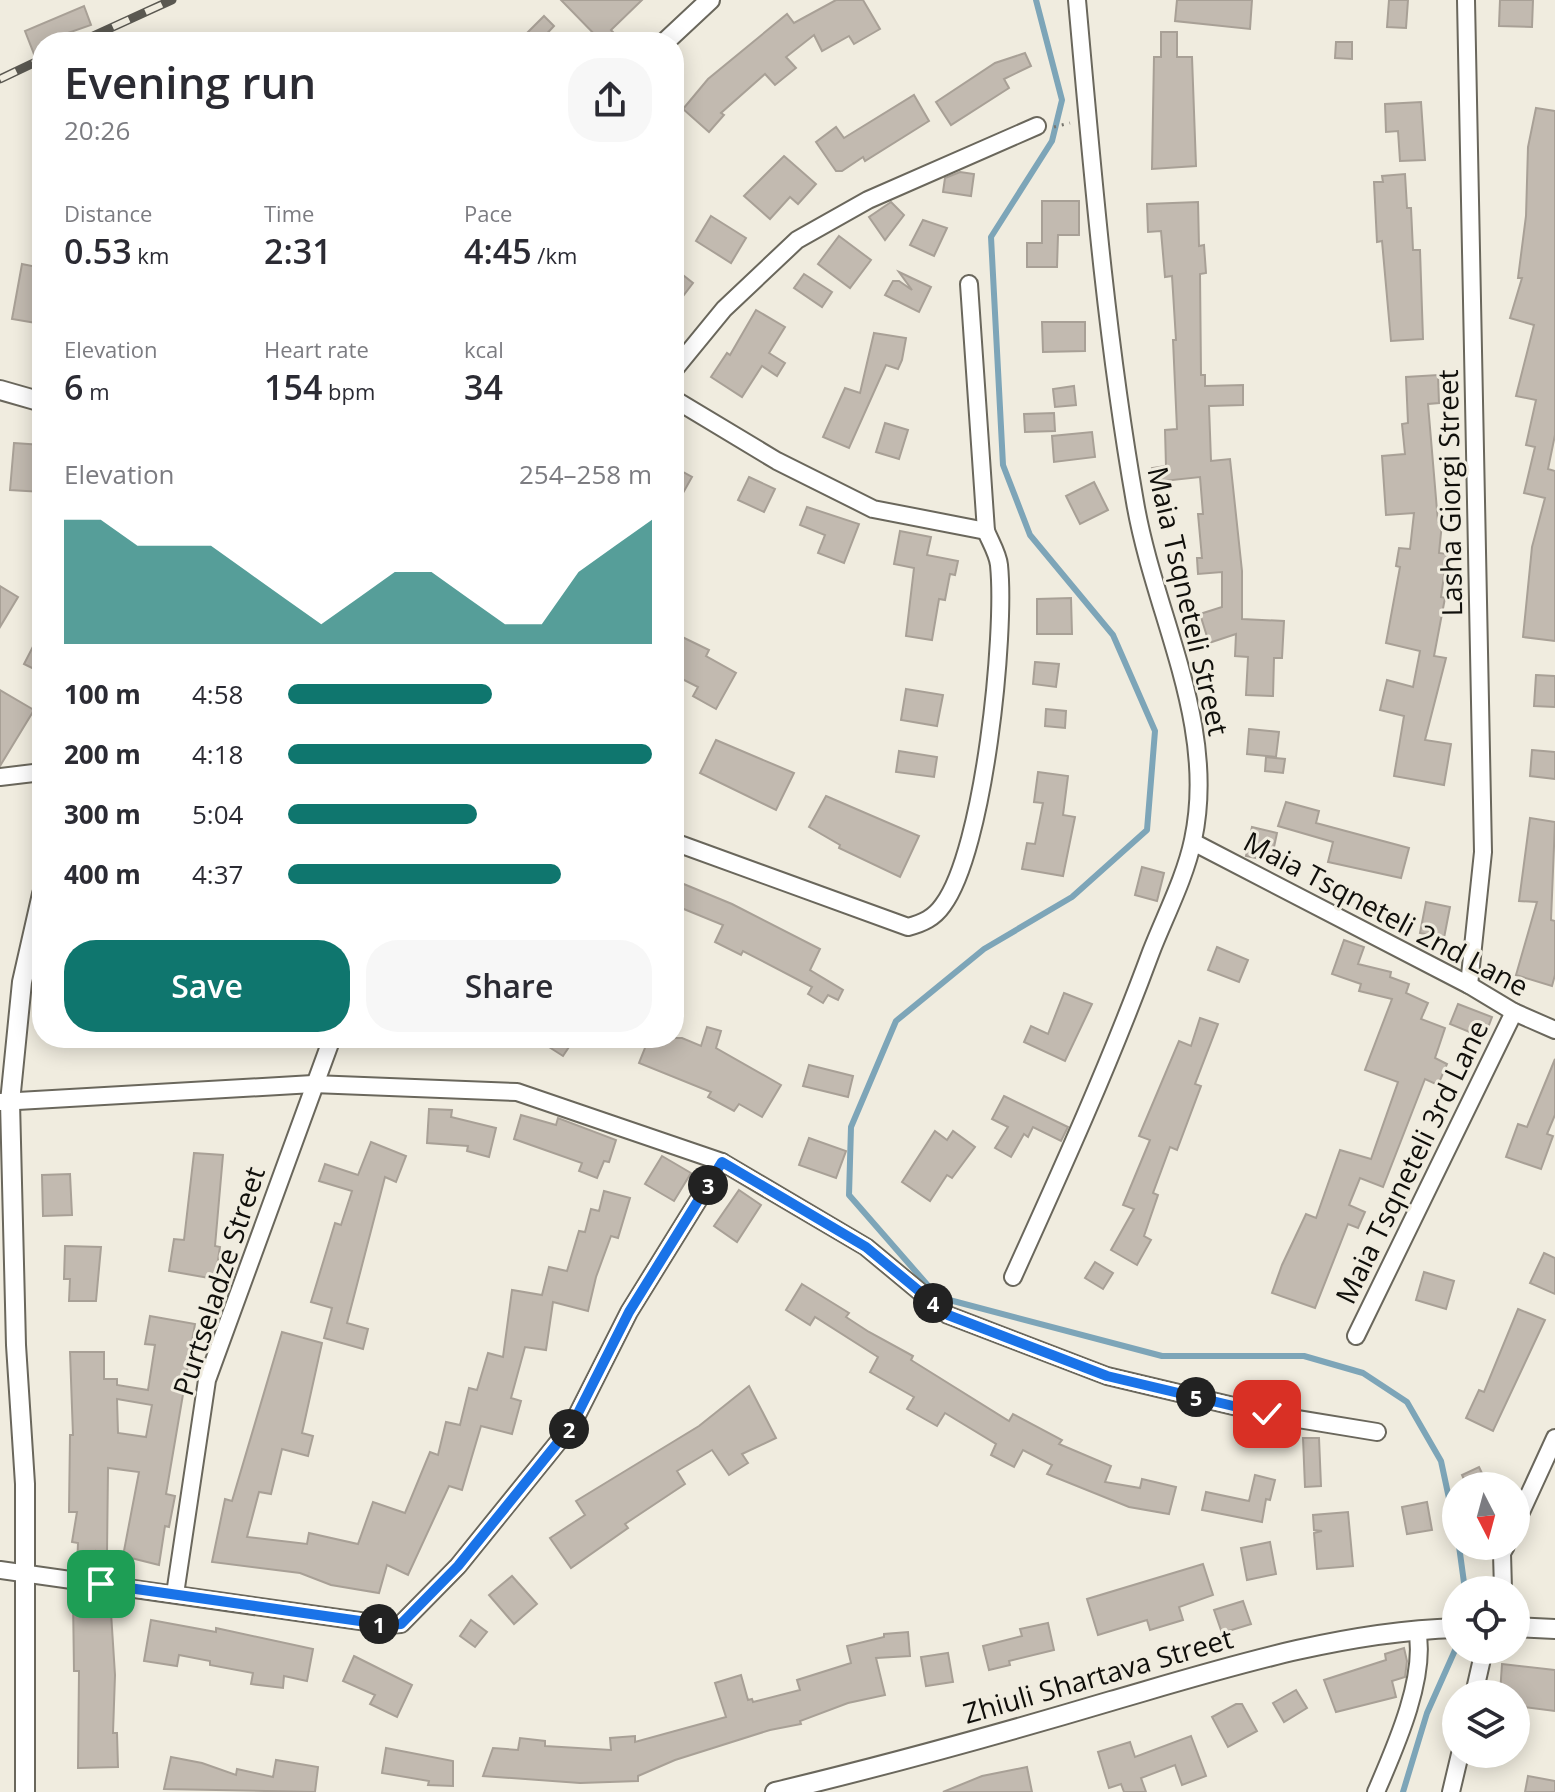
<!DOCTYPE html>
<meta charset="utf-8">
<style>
body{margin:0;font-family:"Open Sans",sans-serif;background:#f7f7f7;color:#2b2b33;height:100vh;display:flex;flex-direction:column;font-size:30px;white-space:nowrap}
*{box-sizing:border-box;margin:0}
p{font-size:26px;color:#7c7c81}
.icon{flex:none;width:44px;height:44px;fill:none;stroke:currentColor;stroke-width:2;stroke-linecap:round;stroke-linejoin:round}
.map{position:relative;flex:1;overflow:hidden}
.sheet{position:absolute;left:32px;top:32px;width:652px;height:1016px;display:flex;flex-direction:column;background:#fff;border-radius:32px;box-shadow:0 4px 20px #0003}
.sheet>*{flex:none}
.needle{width:52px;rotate:174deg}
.tools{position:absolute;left:1442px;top:1472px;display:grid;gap:16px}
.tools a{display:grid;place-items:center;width:88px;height:88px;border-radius:50%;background:#fff;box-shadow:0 4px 20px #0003;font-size:40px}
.pin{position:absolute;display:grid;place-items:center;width:68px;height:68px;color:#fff;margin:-34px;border-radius:16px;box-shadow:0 4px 12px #0006}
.km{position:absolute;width:40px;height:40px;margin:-20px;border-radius:50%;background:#222;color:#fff;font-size:22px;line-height:40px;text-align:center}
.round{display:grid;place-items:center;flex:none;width:84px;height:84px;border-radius:32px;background:#f7f7f7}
.headline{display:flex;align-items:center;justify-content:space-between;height:136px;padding:0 32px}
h1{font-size:44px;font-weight:600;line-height:60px}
.metrics{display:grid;grid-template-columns:repeat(3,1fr);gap:12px;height:136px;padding:8px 32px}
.metrics div{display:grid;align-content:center}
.metrics b{font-size:34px;font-weight:600}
.metrics small{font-size:22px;font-weight:400}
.metrics p{font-size:22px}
.chart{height:224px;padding:16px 32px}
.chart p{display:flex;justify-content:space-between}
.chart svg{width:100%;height:144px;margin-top:8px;fill:#0f766e;opacity:.7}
.cta{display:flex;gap:16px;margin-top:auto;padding:16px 32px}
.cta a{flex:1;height:92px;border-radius:32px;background:#0f766e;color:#fff;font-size:32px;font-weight:600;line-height:92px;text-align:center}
.cta a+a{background:#f7f7f7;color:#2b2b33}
ul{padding:0 32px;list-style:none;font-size:26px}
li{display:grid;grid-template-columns:128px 96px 1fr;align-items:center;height:60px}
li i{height:20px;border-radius:10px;background:#0f766e}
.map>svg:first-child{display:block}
</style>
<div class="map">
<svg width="1555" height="1792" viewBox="0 0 1555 1792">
<rect width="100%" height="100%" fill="#f0ecdf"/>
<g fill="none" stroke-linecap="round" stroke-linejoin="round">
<g stroke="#7da5b8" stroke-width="6">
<path d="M1036 0 1062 100 1052 141 991 237 1003 465 1030 535 1113 635 1155 731 1147 830 1072 897 984 949 896 1021 851 1127 849 1195 938 1297 1162 1356H1304L1363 1373 1407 1402 1441 1461 1456 1531"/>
<path d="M1459 1546 1465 1590"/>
<path d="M1403 1792 1427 1713 1456 1648"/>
</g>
</g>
<g fill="#c2bab0" stroke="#a8a096" stroke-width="2" fill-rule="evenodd">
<path d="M561 0H642L611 30 622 42H602Z"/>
<path d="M836 0H863L880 29 854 44 849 36 822 51 814 35 786 57 796 68 775 85 765 74 721 113 724 115 709 132 683 109 708 79 787 14 794 23Z"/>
<path d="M1177 0H1252L1250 29 1175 21Z"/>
<path d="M1389 0H1408L1406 28 1387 27Z"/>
<path d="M1500 0H1533L1532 27 1499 26Z"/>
<path d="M84 6 91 25 42 42 41 72 25 31Z"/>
<path d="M544 16 554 26 539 42H518Z"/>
<path d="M1161 32H1177V57H1192L1196 166 1152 169 1154 57H1161Z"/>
<path d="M1336 42H1352V59L1335 58Z"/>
<path d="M1025 53 1031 66 1004 79 1009 88 951 125 936 102 995 63Z"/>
<path d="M914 95 929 121 865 161 863 157 842 171H836L816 142 836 127 844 138Z"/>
<path d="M1421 102 1425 160 1400 161 1398 131 1386 132 1385 104Z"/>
<path d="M1536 108 1555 111V435L1548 469 1555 471V641L1523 637 1532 547 1545 498 1524 493 1535 447 1526 445 1536 400 1516 396 1534 325 1510 318 1522 278H1518L1526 216 1528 147Z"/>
<path d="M784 156 816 184 798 204 790 197 770 219 744 196Z"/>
<path d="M960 172 974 174 971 196 943 192 945 178Z"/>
<path d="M1405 174 1407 208H1411L1413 250H1420L1423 339 1391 341 1382 241 1377 242 1374 182H1383L1382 176Z"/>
<path d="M1042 201H1079V235H1058L1057 267H1027V243H1042Z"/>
<path d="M891 202 904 215 885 240 869 217Z"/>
<path d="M1198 202 1199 246 1204 245 1206 273 1200 274 1201 375H1205V386L1243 385V405L1209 406 1211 461 1230 459 1242 571V619L1284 621 1282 658H1274L1273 696 1246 695 1248 657 1235 656 1236 634 1209 643 1200 614 1222 607V572L1198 574 1197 558H1202L1198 514H1203L1200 477 1154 482 1152 468 1166 466 1165 430 1177 429 1173 340H1176L1172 276 1165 277 1161 231 1148 232 1147 204Z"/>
<path d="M711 216 746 238 731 263 696 241Z"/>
<path d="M923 220 947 228 934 256 910 245Z"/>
<path d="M839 236 871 260 850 288 818 264Z"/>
<path d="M22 264 42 268V324L12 319Z"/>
<path d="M674 268 693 283 674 308Z"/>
<path d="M899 272 931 287 919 312 885 295 893 281H899L912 290Z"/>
<path d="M804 274 832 292 822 307 794 288Z"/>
<path d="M756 310 785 327 769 353 785 363 777 376 762 366 742 397 711 377 727 353 730 355Z"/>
<path d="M1042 322H1085V351L1043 352Z"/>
<path d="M874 333 906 338 902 360 898 369 886 365 849 448 823 437 845 388 860 393Z"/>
<path d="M1438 375 1439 403 1428 404 1438 522 1442 523 1439 553 1447 554 1441 597 1445 598 1434 656 1446 658 1425 740 1451 744 1444 785 1394 776 1404 716 1380 710 1387 680 1413 687 1420 651 1386 643 1400 567 1396 566 1399 548 1410 549 1414 513 1386 515 1382 456 1405 454 1402 424 1408 423 1406 377Z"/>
<path d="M1074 386 1076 405 1055 407 1053 389Z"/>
<path d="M1054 413 1055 431 1025 432 1024 414Z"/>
<path d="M885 423 908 430 899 459 876 452Z"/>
<path d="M1092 432 1095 457 1054 462 1052 436Z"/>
<path d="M14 443 42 445V492L10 490Z"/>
<path d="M674 467 692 477 674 509Z"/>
<path d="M749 477 775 489 764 512 738 500Z"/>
<path d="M1094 482 1108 510 1080 524 1066 496Z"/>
<path d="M807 507 859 524 844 563 818 553 825 535 800 525Z"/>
<path d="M900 531 931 537 927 555 958 561 955 575 950 574 945 600 939 599 932 640 906 636 914 568 894 564Z"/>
<path d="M0 586 18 597 0 627Z"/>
<path d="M1071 598 1072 634H1037V599Z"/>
<path d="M42 629V673L24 664Z"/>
<path d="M674 633 709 650 706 656 736 673 716 709 693 696 698 687 674 675Z"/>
<path d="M1035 662 1059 664 1056 687 1033 684Z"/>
<path d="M1536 675 1555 676V707L1534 706Z"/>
<path d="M906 689 943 695 937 726 901 720Z"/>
<path d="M0 690 34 710 0 766Z"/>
<path d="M1046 709 1066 711 1065 728 1045 726Z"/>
<path d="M1249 729 1279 732 1276 757 1247 754Z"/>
<path d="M716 740 794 773 776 810 700 773Z"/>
<path d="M1532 750 1555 752V779L1530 776Z"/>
<path d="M899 751 937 757 934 777 896 772Z"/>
<path d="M1266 757 1285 759 1283 773 1265 771Z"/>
<path d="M1038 772 1068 776 1063 815 1075 817 1063 876 1022 869 1027 843 1035 844 1043 803 1034 802Z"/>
<path d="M826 796 919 836 900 877 839 848 840 845 809 827Z"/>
<path d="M1286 802 1319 811 1316 823 1409 848 1401 878 1328 862 1333 842 1278 826Z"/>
<path d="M1530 818 1555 822 1551 920 1555 921V975L1552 986 1516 975 1537 902 1519 901Z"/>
<path d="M1252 827 1277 833 1271 861 1246 856Z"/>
<path d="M1142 867 1164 873 1157 901 1135 895Z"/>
<path d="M674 880 732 904 820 949 810 970 843 990 838 1000 828 995 823 1003 808 994 812 987 743 951 741 955 715 942 723 925 674 905Z"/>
<path d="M1426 902 1450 907 1444 938 1420 933Z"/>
<path d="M1344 940 1364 947 1358 964 1391 972 1390 977 1409 984 1406 993 1428 1003 1421 1019 1445 1028 1435 1058 1447 1064 1438 1085 1425 1079 1383 1187 1360 1178 1349 1205 1365 1212 1358 1228 1348 1224 1315 1308 1272 1293 1282 1265 1306 1214 1316 1218 1340 1150 1371 1159 1398 1082 1365 1070 1392 999 1359 991 1361 984 1332 974Z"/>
<path d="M1217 947 1248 960 1239 982 1208 970Z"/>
<path d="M1064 993 1092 1004 1065 1061 1024 1042 1031 1026 1048 1034Z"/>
<path d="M1458 1004 1492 1017 1484 1038 1450 1024Z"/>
<path d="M1200 1018 1218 1024 1195 1084 1201 1086 1177 1150 1170 1147 1153 1193 1158 1195 1144 1236 1151 1240 1137 1265 1111 1250 1134 1209 1123 1205 1150 1140 1139 1136 1179 1041 1191 1046Z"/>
<path d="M707 1027 721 1031 716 1048 781 1085 762 1117 739 1104 734 1111 708 1097 711 1092 639 1063 649 1038H682L701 1046Z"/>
<path d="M535 1038H575L563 1056Z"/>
<path d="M1555 1059V1115L1547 1134 1553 1136 1541 1169 1506 1157 1518 1124 1527 1127Z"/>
<path d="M809 1065 853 1076 848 1097 803 1086Z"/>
<path d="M1004 1096 1068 1127 1061 1141 1033 1127 1028 1137 1024 1134 1011 1157 995 1148 1008 1127 992 1119Z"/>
<path d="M429 1109 452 1110 451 1117 496 1128 489 1157 467 1151 468 1146 427 1143Z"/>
<path d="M521 1115 556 1125 558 1118 616 1140 609 1162 604 1161 597 1178 579 1171 582 1163 514 1139Z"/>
<path d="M935 1131 947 1140 953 1131 975 1147 952 1178 947 1175 930 1201 902 1182Z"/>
<path d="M809 1138 846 1151 836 1178 799 1165Z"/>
<path d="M371 1142 406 1156 396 1182 385 1177 347 1323 368 1329 363 1349 324 1338 332 1308 311 1302 335 1223 341 1225 352 1191 319 1181 325 1164 358 1175Z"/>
<path d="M194 1153 223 1155 215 1246 220 1247 215 1279 169 1271 174 1239 184 1240Z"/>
<path d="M662 1156 691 1173 674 1201 645 1184Z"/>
<path d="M70 1174 72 1215 43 1216 42 1175Z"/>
<path d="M739 1190 761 1205 737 1242 714 1226Z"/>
<path d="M604 1191 630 1198 618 1238 611 1236 596 1277 588 1311 553 1302 546 1350 525 1347 511 1398 521 1401 512 1434 481 1426 462 1490 449 1486 408 1575 387 1565 379 1593 331 1585 300 1573 212 1562 225 1499 232 1501 282 1332 322 1343 302 1433 313 1436 308 1456 282 1449 271 1494 259 1492 247 1537 307 1544 309 1533 358 1544 373 1502 405 1513 430 1452 438 1455 446 1422 460 1425 469 1388 477 1390 488 1353 503 1357 512 1290 542 1295 549 1267 567 1271 579 1231 585 1232 591 1209 599 1211Z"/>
<path d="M65 1246 101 1247 96 1301H69L70 1279H64Z"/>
<path d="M1544 1253 1555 1258V1294L1530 1283Z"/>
<path d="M1095 1262 1113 1273 1103 1289 1085 1278Z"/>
<path d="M1424 1272 1454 1281 1446 1309 1416 1300Z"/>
<path d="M802 1284 849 1313 846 1317 869 1332 913 1356 911 1360 1009 1421 1013 1414 1062 1440 1059 1444 1111 1466 1105 1482 1140 1488 1142 1479 1176 1487 1169 1514 1129 1507 1047 1474 1052 1465 1023 1450 1014 1467 991 1455 996 1444 945 1413 937 1426 907 1409 914 1397 870 1372 878 1357 815 1317 810 1325 786 1310Z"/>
<path d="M1518 1309 1545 1320 1493 1431 1466 1418 1479 1390 1484 1392Z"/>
<path d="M150 1316 195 1324 166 1494 175 1496 169 1527 165 1526 159 1565 123 1556 139 1472 108 1468 107 1553 96 1551 95 1568 77 1567 78 1543 72 1542 77 1512H69L70 1435H73L70 1352H104V1379H117V1385L148 1390 155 1345 145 1344ZM117 1399 152 1405 146 1437 118 1433Z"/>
<path d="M749 1386 776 1438 742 1454 748 1463 729 1475 712 1450 677 1471 685 1484 625 1524 628 1528 571 1568 550 1538 585 1515 576 1501 699 1426Z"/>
<path d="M1303 1438H1319L1321 1486 1305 1487Z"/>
<path d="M1479 1467 1488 1486H1467L1462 1475Z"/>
<path d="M1255 1475 1275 1480 1270 1500 1266 1499 1262 1522 1202 1510 1206 1492 1249 1501Z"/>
<path d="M1427 1502 1432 1530 1407 1534 1402 1507Z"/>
<path d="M1348 1512 1353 1566 1317 1569 1314 1533 1322 1531 1314 1530 1313 1515Z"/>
<path d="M1270 1542 1276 1574 1247 1580 1241 1548Z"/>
<path d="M1203 1564 1213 1595 1179 1607 1183 1620 1150 1630 1147 1620 1098 1635 1087 1599Z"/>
<path d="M512 1576 537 1604 514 1624 489 1595Z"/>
<path d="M73 1597H110L115 1675 113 1733H117L118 1767 78 1768 79 1671H74Z"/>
<path d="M1243 1601 1251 1624 1222 1633 1214 1610Z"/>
<path d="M151 1620 216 1632V1628L313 1649 307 1681 284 1676 283 1688 251 1684 253 1673 210 1665V1661L179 1655 177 1666 144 1661Z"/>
<path d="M471 1620 487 1632 475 1647 460 1636Z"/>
<path d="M1048 1623 1054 1650 1009 1661 1010 1665 989 1670 983 1646 1022 1636 1020 1629Z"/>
<path d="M908 1632 910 1656 876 1658 885 1695 848 1703 800 1721 801 1724 770 1730 675 1760 638 1776V1781L580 1783 483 1776 493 1748 518 1750 520 1738 545 1741V1746L611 1750 610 1738 635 1736V1742L726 1717 715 1683 741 1675 748 1700 752 1699 753 1702 800 1690 797 1680 851 1663 847 1646 884 1637V1634Z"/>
<path d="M1404 1648 1407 1661 1405 1677 1392 1681 1396 1697 1336 1712 1324 1680 1386 1660 1385 1654Z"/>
<path d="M948 1653 953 1682 926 1686 921 1657Z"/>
<path d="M354 1656 412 1685 397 1717 370 1704 375 1695 343 1681Z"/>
<path d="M1502 1664 1555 1670V1711L1516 1706V1694H1500Z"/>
<path d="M1296 1690 1307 1708 1284 1722 1273 1703Z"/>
<path d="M1236 1704H1242L1257 1731 1228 1747 1212 1717Z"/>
<path d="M1191 1736 1206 1776 1182 1785 1175 1765 1141 1778 1146 1792H1124L1121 1784 1109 1788 1098 1752 1130 1742 1135 1757Z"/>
<path d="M386 1748 453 1761V1786L428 1785 429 1781 382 1773Z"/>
<path d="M171 1757 202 1763 236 1775 237 1769 273 1777 276 1760 318 1767 315 1792 164 1789Z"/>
<path d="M1027 1767 1032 1792H943L982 1776Z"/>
<path d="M1528 1776 1555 1781V1792H1525Z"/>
</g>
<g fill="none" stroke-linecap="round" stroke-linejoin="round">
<defs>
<g id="minor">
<path d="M1466 0 1483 852 1469 985"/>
<path d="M674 370 724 309 797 240 868 200 1037 126"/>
<path d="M674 399 777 461 873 509 986 531"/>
<path d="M0 777 42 772"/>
<path d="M674 842 908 927C923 923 934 918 943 905 984 850 1006 635 999 565 998 554 990 541 986 531L969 284"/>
<path d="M1193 842 1469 985 1514 1012 1555 1030"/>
<path d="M0 1102 313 1084 517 1092 722 1162 866 1247 948 1315 1107 1376 1267 1414 1377 1432"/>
<path d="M1013 1277C1062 1169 1110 1063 1151 952 1165 916 1185 878 1193 840 1218 724 1154 614 1135 502 1106 337 1092 167 1077 0"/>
<path d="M1356 1336 1514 1012"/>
<path d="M1516 1523 1555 1438"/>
<path d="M0 1570 388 1625 401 1624 458 1566 572 1425 629 1312 722 1162"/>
<path d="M1503 1590 1502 1553 1506 1546"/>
<path d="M175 1594 207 1380 332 1038"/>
<path d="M1474 1694 1484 1650"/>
<path d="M1376 1792C1395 1748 1427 1677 1417 1630"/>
<path d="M1451 1792 1460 1754"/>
</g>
<g id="tertiary">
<path d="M665 42 710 0"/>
<path d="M0 390 42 402"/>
<path d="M1516 1627 1555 1629"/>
<path d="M25 1792V1484L16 1345 10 1102 22 982 42 894"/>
<path d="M775 1792C888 1765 1000 1734 1111 1701 1225 1668 1337 1632 1456 1628"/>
</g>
</defs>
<use href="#minor" stroke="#6a675c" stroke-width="20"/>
<use href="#tertiary" stroke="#6a675c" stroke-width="22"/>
<path stroke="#77756d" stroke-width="3" stroke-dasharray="2 6" stroke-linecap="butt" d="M1054 127 1070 123"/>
<use href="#minor" stroke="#fff" stroke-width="16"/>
<use href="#tertiary" stroke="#fff" stroke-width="18"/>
<defs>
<g id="rail">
<path d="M80 42 172 0"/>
<path d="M0 79 42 59"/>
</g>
</defs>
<use href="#rail" stroke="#5a5851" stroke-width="9"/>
<use href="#rail" stroke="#f0ecdf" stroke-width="6" stroke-dasharray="18" stroke-linecap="butt"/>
</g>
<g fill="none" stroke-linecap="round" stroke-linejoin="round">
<defs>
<path id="route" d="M101 1584 388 1625 401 1624 458 1566 572 1425 629 1312 722 1162 866 1247 948 1315 1107 1376 1267 1414"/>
</defs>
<use href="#route" stroke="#fff" stroke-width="16"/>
<use href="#route" stroke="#1a73e8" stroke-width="10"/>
</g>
<g text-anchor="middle" stroke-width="6" stroke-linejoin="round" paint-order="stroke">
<g font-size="28" fill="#100f0b" stroke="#f0ecdf">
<text transform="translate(1450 493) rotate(-91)" y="10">Lasha Giorgi Street</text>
<text transform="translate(1188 601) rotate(77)" y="10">Maia Tsqneteli Street</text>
<text transform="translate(1386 914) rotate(28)" y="10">Maia Tsqneteli 2nd Lane</text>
<text transform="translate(1412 1162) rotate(-64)" y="10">Maia Tsqneteli 3rd Lane</text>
<text transform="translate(219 1281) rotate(-72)" y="10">Purtseladze Street</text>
<text transform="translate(1098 1676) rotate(-16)" y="10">Zhiuli Shartava Street</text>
</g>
</g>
</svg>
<div class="tools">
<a><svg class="needle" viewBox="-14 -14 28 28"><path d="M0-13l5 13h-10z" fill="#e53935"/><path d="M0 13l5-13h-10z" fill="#7c7c81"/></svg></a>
<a><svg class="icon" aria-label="locate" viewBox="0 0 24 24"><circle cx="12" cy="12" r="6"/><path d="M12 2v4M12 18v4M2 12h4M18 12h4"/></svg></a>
<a><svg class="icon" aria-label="layers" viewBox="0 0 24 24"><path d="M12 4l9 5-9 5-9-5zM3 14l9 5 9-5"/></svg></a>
</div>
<div class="pin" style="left:101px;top:1584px;background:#1e9e55"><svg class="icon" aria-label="arrive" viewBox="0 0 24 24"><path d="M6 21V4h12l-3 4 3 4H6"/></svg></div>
<div class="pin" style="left:1267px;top:1414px;background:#d93025"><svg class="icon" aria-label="check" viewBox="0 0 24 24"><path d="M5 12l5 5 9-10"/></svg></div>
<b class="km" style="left:379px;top:1624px">1</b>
<b class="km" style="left:569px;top:1429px">2</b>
<b class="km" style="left:708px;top:1185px">3</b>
<b class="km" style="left:933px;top:1303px">4</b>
<b class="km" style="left:1196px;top:1397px">5</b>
<section class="sheet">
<div class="headline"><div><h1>Evening run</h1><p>20:26</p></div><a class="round"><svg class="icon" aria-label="share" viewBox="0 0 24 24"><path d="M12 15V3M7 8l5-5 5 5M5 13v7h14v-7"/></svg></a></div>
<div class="metrics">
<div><p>Distance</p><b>0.53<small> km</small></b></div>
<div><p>Time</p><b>2:31</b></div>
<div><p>Pace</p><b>4:45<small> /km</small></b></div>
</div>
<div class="metrics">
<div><p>Elevation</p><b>6<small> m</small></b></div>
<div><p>Heart rate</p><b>154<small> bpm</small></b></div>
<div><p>kcal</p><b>34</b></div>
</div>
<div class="chart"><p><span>Elevation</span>254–258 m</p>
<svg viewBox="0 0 160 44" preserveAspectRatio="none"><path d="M0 44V6L10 6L20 14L30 14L40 14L50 22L60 30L70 38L80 30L90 22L100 22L110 30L120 38L130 38L140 22L150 14L160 6V44z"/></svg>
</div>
<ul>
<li><b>100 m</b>4:58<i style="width:56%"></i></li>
<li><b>200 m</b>4:18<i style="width:100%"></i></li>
<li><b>300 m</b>5:04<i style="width:52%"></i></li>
<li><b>400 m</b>4:37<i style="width:75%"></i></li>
</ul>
<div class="cta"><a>Save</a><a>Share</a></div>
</section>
</div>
